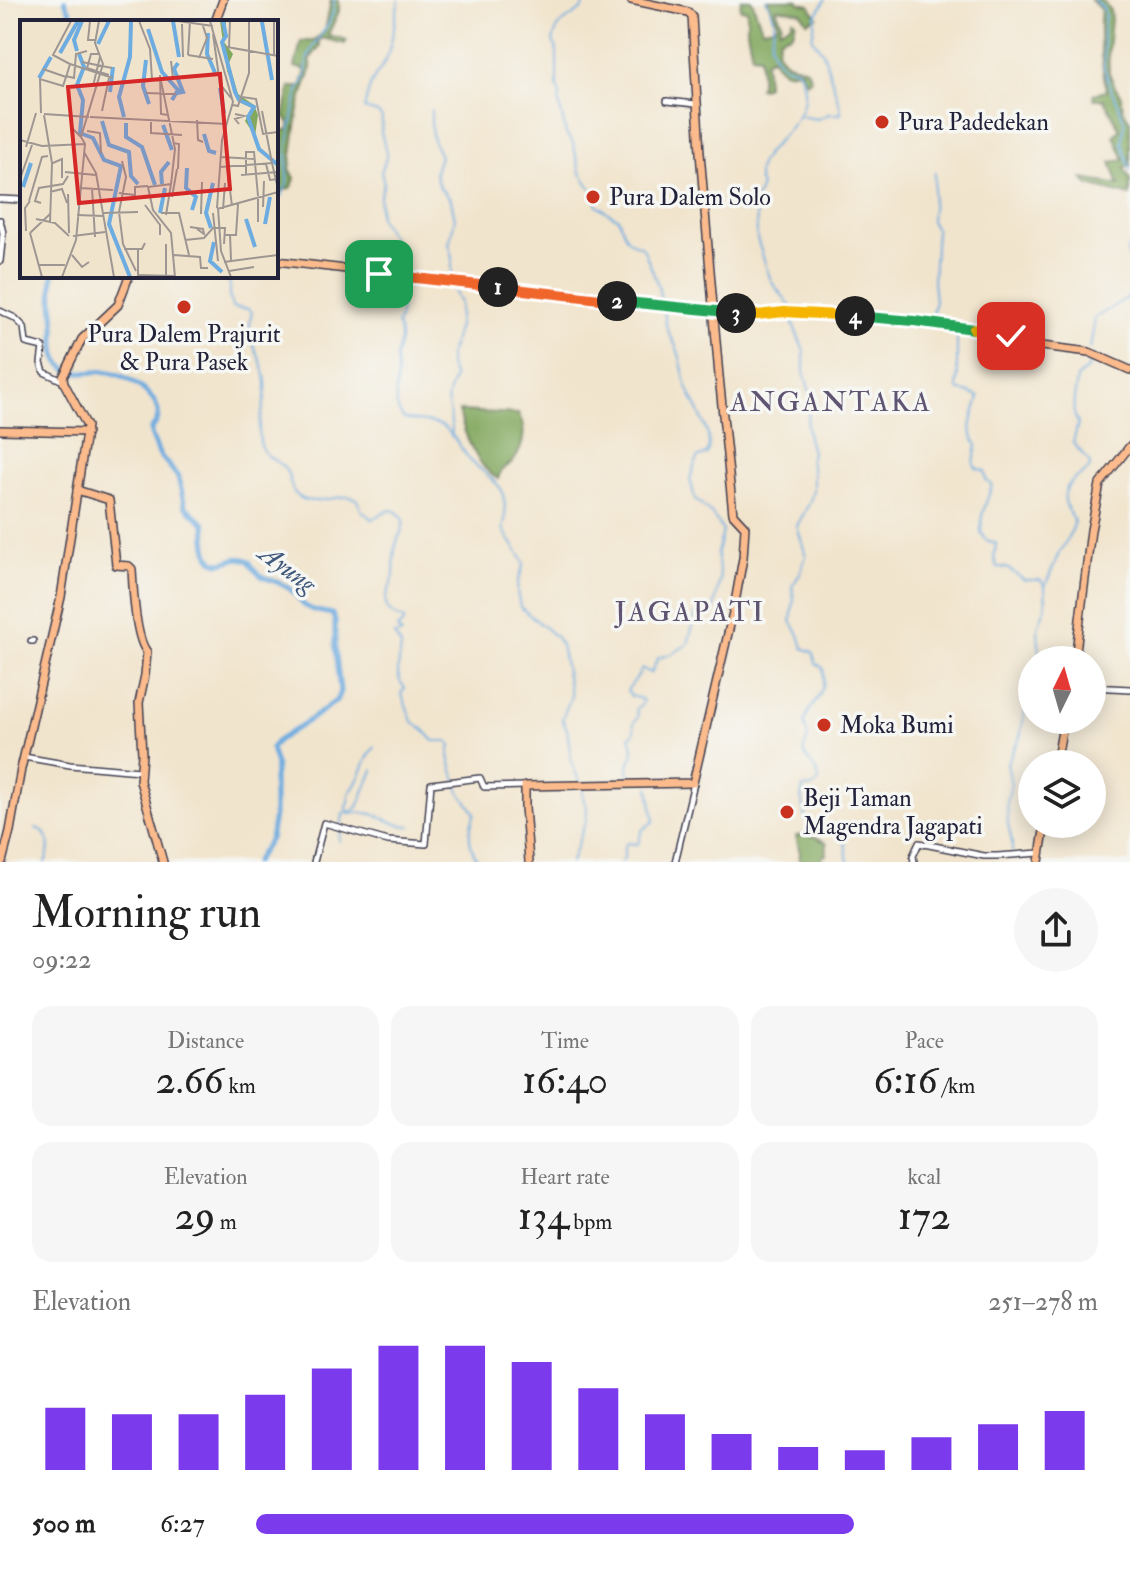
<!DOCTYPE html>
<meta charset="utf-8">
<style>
body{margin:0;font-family:"IM FELL Double Pica",serif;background:#f6f6f6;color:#222;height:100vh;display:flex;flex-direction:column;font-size:30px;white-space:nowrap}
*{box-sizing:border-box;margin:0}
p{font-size:26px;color:#767676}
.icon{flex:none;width:44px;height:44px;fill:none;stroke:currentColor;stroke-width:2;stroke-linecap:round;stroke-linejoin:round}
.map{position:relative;height:862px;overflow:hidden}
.sheet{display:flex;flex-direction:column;background:#fff;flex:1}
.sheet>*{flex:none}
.needle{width:52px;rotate:5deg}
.controls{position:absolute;left:1018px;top:646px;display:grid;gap:16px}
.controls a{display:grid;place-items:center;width:88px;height:88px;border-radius:50%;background:#fff;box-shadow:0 4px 20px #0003;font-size:40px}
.pin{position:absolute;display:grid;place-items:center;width:68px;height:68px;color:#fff;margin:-34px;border-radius:16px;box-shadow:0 4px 12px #0006}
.km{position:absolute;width:40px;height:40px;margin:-20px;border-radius:50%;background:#222;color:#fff;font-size:22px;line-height:40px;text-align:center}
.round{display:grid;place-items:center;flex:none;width:84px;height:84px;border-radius:42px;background:#f6f6f6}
.summary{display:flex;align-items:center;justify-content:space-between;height:136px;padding:0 32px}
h1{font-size:44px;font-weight:600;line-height:60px}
.figures{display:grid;grid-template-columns:repeat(3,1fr);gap:12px;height:136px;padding:8px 32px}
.figures div{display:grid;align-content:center;border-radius:20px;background:#f6f6f6;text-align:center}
.figures b{font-size:40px;font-weight:600}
.figures small{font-size:22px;font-weight:400}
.figures p{font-size:22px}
.chart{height:224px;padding:16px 32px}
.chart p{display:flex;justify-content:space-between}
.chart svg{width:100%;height:144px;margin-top:8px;stroke:#7c3aed;stroke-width:6}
ul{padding:0 32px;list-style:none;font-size:26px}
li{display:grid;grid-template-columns:128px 96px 1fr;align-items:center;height:60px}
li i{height:20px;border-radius:10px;background:#7c3aed}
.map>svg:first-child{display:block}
</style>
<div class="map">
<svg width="1130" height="862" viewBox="0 0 1130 862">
<rect width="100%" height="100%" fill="#f6f6f2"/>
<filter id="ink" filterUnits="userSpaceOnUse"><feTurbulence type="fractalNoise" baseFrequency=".0125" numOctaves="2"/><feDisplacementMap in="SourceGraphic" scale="16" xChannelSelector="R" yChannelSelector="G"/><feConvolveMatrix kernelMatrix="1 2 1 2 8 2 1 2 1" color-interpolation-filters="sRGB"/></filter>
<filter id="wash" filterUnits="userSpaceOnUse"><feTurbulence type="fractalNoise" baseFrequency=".006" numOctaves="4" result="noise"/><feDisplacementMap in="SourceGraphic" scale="32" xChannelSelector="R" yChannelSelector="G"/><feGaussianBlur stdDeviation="1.8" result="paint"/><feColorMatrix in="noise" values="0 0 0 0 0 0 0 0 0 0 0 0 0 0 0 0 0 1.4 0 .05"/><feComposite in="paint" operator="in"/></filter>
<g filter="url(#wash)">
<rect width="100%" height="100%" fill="#f1e4cc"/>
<g fill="#82a85e" stroke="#52654c" stroke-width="2">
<path d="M331 0H339V11L328 35 347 40 345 44 322 38 318 42 320 46 310 59C314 70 307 79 304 90 296 113 294 145 290 169L295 178 292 187 276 194V153L281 130H288L290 123 284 117 290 87H301L306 70 295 67 301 41H313L325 31Z"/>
<path d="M741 0H752L762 29 775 27 778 22 767 0H798L799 3 810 5 812 10 818 17 807 22 801 12 776 8 782 23 779 29C785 29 791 25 793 19L796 21 793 33 780 38 777 51 787 63 807 69 811 79 806 82 800 70 785 72 775 63 772 57 765 61 767 85 765 87 759 88 761 77 760 56 752 55 747 31V10L740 9Z"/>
<path d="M1091 0H1102L1110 10 1111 19 1108 51 1109 73 1115 87 1121 94 1123 110 1130 121V165L1124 168 1130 179V196L1089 185 1083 179 1119 185 1111 162 1124 160 1114 135 1120 130 1104 99H1094L1093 94 1107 91C1101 63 1098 38 1101 10Z"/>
<path d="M459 411 518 414C527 427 524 446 515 459 508 468 500 468 498 479 476 466 464 434 459 411Z"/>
<path d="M804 835 816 837 827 843 826 855 822 856 821 862H799L800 853 796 836Z"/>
</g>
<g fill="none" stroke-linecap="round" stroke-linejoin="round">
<g stroke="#6dace0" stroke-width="2">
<path d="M586 0 582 9 558 26 553 40 557 53V85L560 95 559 103 566 134 573 143 580 172 596 195 597 205C608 211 606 214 618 218 623 230 625 243 641 246L644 250 658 285 661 300"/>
<path d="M766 0C770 7 775 17 774 25 774 32 770 38 771 45 774 59 783 69 797 68 830 127 740 148 761 186L756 200 757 239 771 281 792 308 791 311"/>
<path d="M1094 0 1103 8 1105 14 1103 33 1104 67 1110 88 1118 103 1125 123 1122 143 1130 170"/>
<path d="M431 110C431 129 430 138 440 156L435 172 436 178 439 187 451 200 455 219 449 244 452 253V278"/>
<path d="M800 116 817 119 829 114H841L840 106 823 52 812 38 816 16 825 0"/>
<path d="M276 202 283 194 287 183V148L298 91 306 76 307 60 312 48 329 23 333 13 334 0"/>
<path d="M1130 245 1127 250 1130 271"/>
<path d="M393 272 391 257 397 246 379 217 380 196 384 183 381 172 387 156 381 132 382 118 378 113 364 109C366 102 368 90 371 84 375 74 384 67 387 57 393 38 395 19 399 0"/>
<path d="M230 276 229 295 232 307 248 309 252 312C243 343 264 354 266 382 268 405 253 426 262 449 267 459 279 461 285 469 292 477 288 489 298 496 314 509 339 491 357 499L361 510 372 519C380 515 390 505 399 514 402 517 404 521 403 526 402 532 396 541 395 549 393 557 395 566 394 574 393 584 384 594 386 604 387 613 397 616 404 620V623L397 629 402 634 394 635 401 646C400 663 393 675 405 688L401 693 412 721 423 729 434 741H448L451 744 449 757 459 791 475 813C468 832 467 844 479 862"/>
<path d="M393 279C393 300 407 300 397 325 403 337 399 344 396 356 395 360 397 365 397 369 397 387 391 405 404 419 417 422 429 421 442 426 451 430 463 452 470 460 477 468 498 481 502 491 505 501 507 519 503 528 508 541 519 550 524 564L518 582 517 591 520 607 555 636 561 645 571 696 562 719 567 729 572 764 583 789V798L587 807 586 820 571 862"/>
<path d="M790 317 804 351V372L811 396 807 425 808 438 812 452 810 461 813 473V490L810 502 797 526 806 556 800 574 792 586 794 599 791 621 799 635 803 648 813 652 816 663 823 668C827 695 813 699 804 722L808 738 803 751C807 763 820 769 819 782L812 787 803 788 801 798 806 821 814 826 839 832 845 843 848 862"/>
<path d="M931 320 935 301 933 281 936 230 931 221 935 172"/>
<path d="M957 329V370L958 372 957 387 959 391 967 392 979 397C975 414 965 430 977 445L974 464 976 468 985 471 986 480 992 485 982 515 981 532 986 540 996 543 994 558 997 567 1007 568 1024 580H1041L1045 586"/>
<path d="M1090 349 1095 318 1130 296"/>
<path d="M451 436 452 429 447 398 454 377 449 366V356L458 326 460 303 452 285"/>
<path d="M1039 660 1038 627 1046 606 1045 586 1059 553 1072 530 1074 521C1065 506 1058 491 1075 479 1081 475 1086 473 1090 467L1089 461 1073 443 1078 423C1069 410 1076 393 1077 378L1088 368 1092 355"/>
<path d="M375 747C362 760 362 781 349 793V802L346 809C355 816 361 811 372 814 388 818 393 826 411 826"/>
<path d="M634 781C621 769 633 764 633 750 633 748 631 738 630 736L634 733V722L638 717 636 708 641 705 643 701 641 699 631 696 627 690 635 680 642 669 651 673 658 658 672 654 688 644 696 614 704 612 709 615 713 613 720 579 717 553 723 531 713 515 695 499 690 479 697 458 707 454C716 434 692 403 686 384 683 373 682 364 679 354 676 344 669 335 666 325 665 319 665 313 663 307"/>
<path d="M353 811 358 807 373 770"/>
<path d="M36 828C51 833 51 850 45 862"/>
<path d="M339 841 343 814 345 813 353 814"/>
<path d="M1012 852V842L1008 824 1007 802 1011 784 1007 763 1020 737 1032 675"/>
<path d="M621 862 624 859V846L627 843 638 844 642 830 654 821 649 787"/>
</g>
<g stroke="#6dace0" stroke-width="5">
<path d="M65 0C67 8 73 14 74 22"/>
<path d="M53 276C51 293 54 308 55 325 56 339 51 354 63 366 76 379 94 369 110 372 130 376 176 406 151 429V434L159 454 178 477 185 506 205 524C207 539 203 571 229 561 238 558 240 557 249 561 260 583 274 577 290 589 297 594 300 604 307 607 314 612 324 612 332 614L335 620V647L340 691 337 700 311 719 277 741 271 748 276 765 274 779V816L270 839 255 862"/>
</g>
</g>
</g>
<g filter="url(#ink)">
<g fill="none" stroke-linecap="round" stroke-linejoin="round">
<defs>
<g id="minor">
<path d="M667 101 696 104"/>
<path d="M0 199 22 200"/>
<path d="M0 220 3 233 0 261"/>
<path d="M0 311 15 318 24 327 26 343 43 347 41 363 44 372 63 381"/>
<path d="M31 641H33"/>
<path d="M1092 687 1130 689"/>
<path d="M24 757 70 765 140 771"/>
<path d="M314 862 324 823 388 841 426 844 431 784 480 778 484 787 525 786"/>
<path d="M675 862 694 783"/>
<path d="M914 862 913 856 919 843 984 856H997L1040 853"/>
</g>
<g id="major">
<path d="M215 22 223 0"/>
<path d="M276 261 713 311 757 315 774 312 831 314 894 318 959 327 1021 338 1042 346 1089 352 1130 370"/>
<path d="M0 430 87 432"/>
<path d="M77 490 109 500 116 565 129 566 132 569C133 588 135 638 147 652L145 675 139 703 142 754 140 781 163 862"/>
<path d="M1075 660 1091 530 1100 484 1130 446"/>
<path d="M1056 764 1064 720"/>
<path d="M2 862 10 831 21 769 61 597 87 426 64 383 63 377 82 339 118 305 129 276"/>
<path d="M529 862 525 807V786L693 783 734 608 743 558 745 527 733 514 719 376 700 153 692 16 688 12 631 0"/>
<path d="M1039 862 1045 824"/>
</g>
</defs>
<use href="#minor" stroke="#413f51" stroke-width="8"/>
<use href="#major" stroke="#413f51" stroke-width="10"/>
<use href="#minor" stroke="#fff" stroke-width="5"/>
<use href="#major" stroke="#fbbb8c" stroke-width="7"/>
</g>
</g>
<g fill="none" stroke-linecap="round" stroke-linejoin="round" filter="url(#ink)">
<defs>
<path id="split-1" d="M379 274 498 287"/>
<path id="split-2" d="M498 287 617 301"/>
<path id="split-3" d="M617 301 736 313"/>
<path id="split-4" d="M736 313 757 315 784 312 855 316"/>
<path id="split-5" d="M855 316 914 321 974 329"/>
<path id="split-6" d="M974 329 1011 336"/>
</defs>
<use href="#split-1" stroke="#fff" stroke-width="16"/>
<use href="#split-2" stroke="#fff" stroke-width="16"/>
<use href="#split-3" stroke="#fff" stroke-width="16"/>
<use href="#split-4" stroke="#fff" stroke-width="16"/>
<use href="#split-5" stroke="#fff" stroke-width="16"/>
<use href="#split-6" stroke="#fff" stroke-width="16"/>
<use href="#split-1" stroke="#f0652b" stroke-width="10"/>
<use href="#split-2" stroke="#f0652b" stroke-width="10"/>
<use href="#split-3" stroke="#22a559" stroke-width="10"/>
<use href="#split-4" stroke="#f5b400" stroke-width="10"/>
<use href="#split-5" stroke="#22a559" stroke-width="10"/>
<use href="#split-6" stroke="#f5b400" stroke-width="10"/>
</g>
<g fill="#c8321e" stroke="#f6f6f2" stroke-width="3">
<circle cx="882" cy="122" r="8"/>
<circle cx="593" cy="197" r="8"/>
<circle cx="184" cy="307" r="8"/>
<circle cx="824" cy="725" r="8"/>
<circle cx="787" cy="812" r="8"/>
</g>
<g text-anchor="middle" stroke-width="7" stroke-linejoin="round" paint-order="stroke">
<g font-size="24" fill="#22223b" stroke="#f6f6f2" text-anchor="start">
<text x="898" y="130">Pura Padedekan</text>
<text x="609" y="205">Pura Dalem Solo</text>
<text x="184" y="342" text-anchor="middle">Pura Dalem Prajurit<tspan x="184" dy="28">&amp; Pura Pasek</tspan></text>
<text x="840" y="733">Moka Bumi</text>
<text x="803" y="806">Beji Taman<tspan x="803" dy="28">Magendra Jagapati</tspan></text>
</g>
<g font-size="26" font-style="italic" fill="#40597d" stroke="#f6f6f2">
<text transform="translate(288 568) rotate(36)" y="9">Ayung</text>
</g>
<g font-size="28" letter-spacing="2" fill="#5f5573" stroke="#f6f6f2">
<text x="831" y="411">ANGANTAKA</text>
<text x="690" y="621">JAGAPATI</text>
</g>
</g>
<g transform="translate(20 20)">
<rect width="258" height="258" fill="#f1e4cc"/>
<path d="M200 1H206L204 22 213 34 209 43 218 74 234 85 238 95 235 116 225 101 232 88 221 83 207 51Z" fill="#82a85e"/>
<path fill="none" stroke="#6dace0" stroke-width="4" d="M153 1 159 37M203 1 206 16 202 22 215 72 219 80 234 87 228 97 239 129 258 145M242 2 252 60M128 9 142 52 158 70 152 80M188 13 187 34 196 55M78 24 89 1M57 31 54 20 62 1M40 33 58 1M59 34 64 47 57 65 63 80 60 113 73 118 84 140 101 146 89 204 110 257M126 40 123 66 129 84M19 58 31 37M200 68 204 93M90 72 93 47M157 73 163 72 154 49 158 43M104 97 99 77 110 37 111 1M82 101 89 125 109 132 111 156 118 164M106 103V117L122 127 135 165M143 105 152 130M184 114 189 131 196 133M167 148 166 168 176 177 172 190M142 164 141 152 149 142M3 167 11 143M140 193 145 168M226 199 235 227M245 204 250 177M191 208 186 193 193 163M194 222 190 241 202 252"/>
<path fill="none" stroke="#9e9692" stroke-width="2" d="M70 1 68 20H75M119 1 130 29 132 59 141 61 155 129 151 164 128 167 133 190 151 213 155 257M158 1 193 6M190 1 213 82 202 120 197 188M162 4 163 37M193 14 200 64 211 78M207 27 258 36M209 27 210 1M79 34H71L67 48 89 55M168 35 170 1M168 35 193 39M254 35V1M179 38 187 18 183 6M62 42 92 48M50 44 93 58M23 49 46 57M140 55 141 94 148 95M46 56 54 58 56 34 67 31M141 60 153 58 151 41M73 66 80 37M126 73 156 74M48 75 52 108 61 117M222 77 236 79 243 114 258 112M213 85 218 86 229 53V1M82 91 89 58M242 91 252 143M21 93 20 59 43 66 47 54 50 44 33 35 51 1M24 94 69 97M215 94 224 96 215 99 219 104M24 95 32 143 30 203M70 97 207 104M131 100V113L162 115M177 100 178 120 183 122M67 111 80 113 81 133M0 120 22 126 65 124M153 123 159 124 158 149M6 127 16 93M64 132 76 153 94 257M201 137 235 139M102 141 106 157 99 192 103 224 116 251M33 143 42 139V158M246 144 250 160 258 159M207 146 212 186M200 147 252 143 258 169M45 152 76 155M221 155 257 152M226 155V132H234L238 176M0 159 12 125M60 168 93 170M72 168 75 217M30 172 42 169 47 183M99 173 115 175V167L128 166M48 174 49 213M152 177 157 149M9 181 22 137 28 136M21 183 15 181 19 168 43 164 48 156M125 185 140 205V215M243 187 244 161M198 188 201 231 211 257M197 189 258 172M203 189 205 163M84 193 118 192M141 193H159L169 235M193 193 198 241M181 194 182 162M57 195 83 196M146 195 151 164M16 199 35 203 49 216M238 202V177M170 207 183 209 184 214 177 209M6 211 5 188 10 181M10 213 22 257M10 213 30 194M210 214 211 240M205 215H216L218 184M53 216 85 212M165 220 184 218 193 208H205L204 224M104 229H122L125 223M118 229V254M52 235 62 247 69 242M154 235 180 237 181 248H188M204 242 258 235M18 245H45M209 251 234 247M117 255 155 256M146 256V224M42 257 56 220 65 124 61 117 83 44 75 23 79 1"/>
<path fill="#d62828" fill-opacity="0.15" stroke="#d62828" stroke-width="4" d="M200 54 210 169 59 183 48 67Z"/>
<rect width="258" height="258" fill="none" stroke="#22223b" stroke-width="4"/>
</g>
</svg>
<div class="controls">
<a><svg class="needle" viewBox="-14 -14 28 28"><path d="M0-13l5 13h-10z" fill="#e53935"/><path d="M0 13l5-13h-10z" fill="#767676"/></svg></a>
<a><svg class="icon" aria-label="layers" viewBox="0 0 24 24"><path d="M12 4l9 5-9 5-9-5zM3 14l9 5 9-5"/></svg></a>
</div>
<div class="pin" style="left:379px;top:274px;background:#1e9e55"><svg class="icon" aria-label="arrive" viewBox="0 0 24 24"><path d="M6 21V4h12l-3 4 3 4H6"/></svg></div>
<div class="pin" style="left:1011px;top:336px;background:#d93025"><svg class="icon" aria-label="check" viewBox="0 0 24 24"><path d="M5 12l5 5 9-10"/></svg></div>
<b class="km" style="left:498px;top:287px">1</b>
<b class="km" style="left:617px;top:301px">2</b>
<b class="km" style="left:736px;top:313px">3</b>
<b class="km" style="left:855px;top:316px">4</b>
</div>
<section class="sheet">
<div class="summary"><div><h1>Morning run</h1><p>09:22</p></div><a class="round"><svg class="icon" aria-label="share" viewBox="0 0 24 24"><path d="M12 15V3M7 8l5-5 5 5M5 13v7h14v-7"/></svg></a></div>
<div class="figures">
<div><p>Distance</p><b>2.66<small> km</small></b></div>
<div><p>Time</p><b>16:40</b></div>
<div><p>Pace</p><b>6:16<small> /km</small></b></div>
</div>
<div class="figures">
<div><p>Elevation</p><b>29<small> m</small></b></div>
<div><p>Heart rate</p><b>134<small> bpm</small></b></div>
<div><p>kcal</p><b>172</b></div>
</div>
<div class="chart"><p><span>Elevation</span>251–278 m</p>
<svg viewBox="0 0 160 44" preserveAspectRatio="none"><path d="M5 44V25M15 44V27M25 44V27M35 44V21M45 44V13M55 44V6M65 44V6M75 44V11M85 44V19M95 44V27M105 44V33M115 44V37M125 44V38M135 44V34M145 44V30M155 44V26"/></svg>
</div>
<ul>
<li><b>500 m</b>6:27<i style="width:71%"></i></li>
</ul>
</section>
